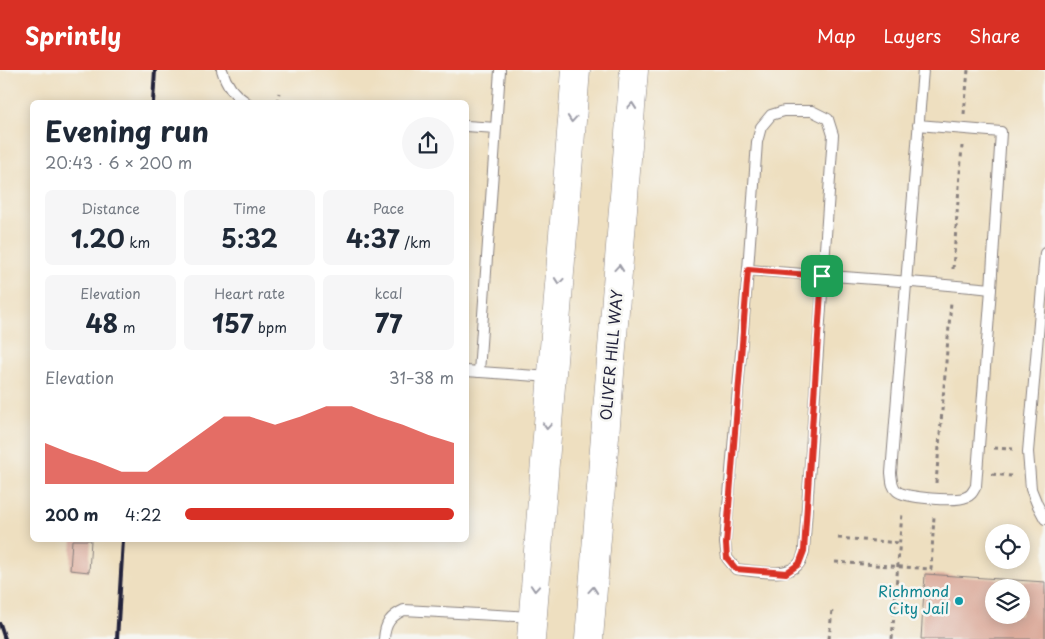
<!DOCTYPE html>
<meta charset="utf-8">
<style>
body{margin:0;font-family:"Playpen Sans",sans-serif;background:#f6f6f7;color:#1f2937;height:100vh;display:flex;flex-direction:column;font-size:19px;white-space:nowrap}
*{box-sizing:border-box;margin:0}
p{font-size:16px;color:#747a83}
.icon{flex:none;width:28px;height:28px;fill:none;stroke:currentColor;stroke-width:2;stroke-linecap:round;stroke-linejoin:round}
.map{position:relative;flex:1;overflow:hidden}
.side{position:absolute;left:30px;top:30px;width:439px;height:442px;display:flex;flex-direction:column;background:#fff;border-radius:8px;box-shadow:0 2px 12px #0003}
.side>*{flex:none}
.tools{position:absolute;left:985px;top:454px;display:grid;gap:10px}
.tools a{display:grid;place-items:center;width:45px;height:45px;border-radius:50%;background:#fff;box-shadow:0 2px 12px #0003;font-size:25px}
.pin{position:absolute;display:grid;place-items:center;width:42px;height:42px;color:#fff;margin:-21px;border-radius:10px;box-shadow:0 2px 8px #0006}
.round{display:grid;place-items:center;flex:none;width:52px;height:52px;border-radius:26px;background:#f6f6f7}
.head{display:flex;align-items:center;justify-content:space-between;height:85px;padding:0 15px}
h1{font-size:28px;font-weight:700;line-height:38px}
.stats{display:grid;grid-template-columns:repeat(3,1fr);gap:8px;height:85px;padding:5px 15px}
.stats div{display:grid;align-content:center;border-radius:8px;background:#f6f6f7;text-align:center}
.stats b{font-size:25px;font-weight:700}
.stats small{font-size:14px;font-weight:400}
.stats p{font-size:14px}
.chart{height:140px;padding:10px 15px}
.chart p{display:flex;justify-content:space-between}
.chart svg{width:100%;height:90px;margin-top:5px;fill:#d93025;opacity:.7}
ul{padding:0 15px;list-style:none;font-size:16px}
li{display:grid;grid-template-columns:80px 60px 1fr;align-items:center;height:38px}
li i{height:12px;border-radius:6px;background:#d93025}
header{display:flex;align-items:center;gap:30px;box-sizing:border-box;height:70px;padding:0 25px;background:#d93025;color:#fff}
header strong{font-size:24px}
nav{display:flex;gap:28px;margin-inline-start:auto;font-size:18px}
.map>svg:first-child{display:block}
</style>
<header>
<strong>Sprintly</strong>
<nav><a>Map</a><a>Layers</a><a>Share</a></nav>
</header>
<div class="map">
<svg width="1045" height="569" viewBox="0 0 1045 569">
<rect width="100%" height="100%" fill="#f6f6f2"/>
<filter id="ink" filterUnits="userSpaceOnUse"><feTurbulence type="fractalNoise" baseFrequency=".02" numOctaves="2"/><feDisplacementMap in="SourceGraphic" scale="10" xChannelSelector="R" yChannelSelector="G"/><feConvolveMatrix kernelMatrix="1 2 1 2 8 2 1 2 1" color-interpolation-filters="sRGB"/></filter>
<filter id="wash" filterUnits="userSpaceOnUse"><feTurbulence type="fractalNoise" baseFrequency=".0096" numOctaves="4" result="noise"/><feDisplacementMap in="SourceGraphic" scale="20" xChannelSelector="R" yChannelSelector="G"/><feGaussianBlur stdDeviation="1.12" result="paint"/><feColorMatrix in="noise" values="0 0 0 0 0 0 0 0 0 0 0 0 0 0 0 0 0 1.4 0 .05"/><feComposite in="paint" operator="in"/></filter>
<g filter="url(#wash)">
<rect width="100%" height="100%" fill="#eedfc0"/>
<g id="blocks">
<g fill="#dcac9c" fill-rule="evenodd">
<path d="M72 470H91L89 502 70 500Z"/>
<path d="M925 504 1045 512V569H921ZM994 518H1021V545H994Z"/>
</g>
</g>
</g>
<g filter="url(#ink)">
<use href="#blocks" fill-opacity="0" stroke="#88807e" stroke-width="1"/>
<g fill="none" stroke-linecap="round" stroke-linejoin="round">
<defs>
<g id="lane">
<path d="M222 0C226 14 234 25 246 32"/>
<path d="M918 55 1001 62 991 219 976 416C973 421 972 425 966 427 957 432 904 428 897 421 891 416 892 409 891 403 902 268 912 134 923 0"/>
<path d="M466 56 496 58 500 0"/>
<path d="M1045 183 1028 382 1031 419 1037 434 1045 449"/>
<path d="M748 200 725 473 727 488 736 499C753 501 790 509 800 492 802 489 803 485 804 481L833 65 828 49 812 41H784L771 45 761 57 757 72 748 200C829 206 910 211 991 219"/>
<path d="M466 301 550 307"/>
<path d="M479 302 496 58"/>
<path d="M384 569C385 553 391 546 404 540L532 547"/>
</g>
<g id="primary">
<path d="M531 569 576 0"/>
<path d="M589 569 634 0"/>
</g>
</defs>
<use href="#lane" stroke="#88807e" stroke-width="12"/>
<use href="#primary" stroke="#88807e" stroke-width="29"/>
<g stroke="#88807e" stroke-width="3" stroke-dasharray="4 4" stroke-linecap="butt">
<path d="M277 32 279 23"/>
<path d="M964 44 968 0"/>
<path d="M953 199 962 76"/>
<path d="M994 378 1013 379"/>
<path d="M992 404 1011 406"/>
<path d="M936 413 951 232"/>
<path d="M838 468 900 473"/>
<path d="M835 492 931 499 934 446"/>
<path d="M829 569 832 540"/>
<path d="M892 569 902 443"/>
</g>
<use href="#lane" stroke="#fff" stroke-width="10"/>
<use href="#primary" stroke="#fff" stroke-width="28"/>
<g stroke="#22223b" stroke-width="4">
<path d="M153 32 155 0"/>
<path d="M0 554 5 569"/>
<path d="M117 569 123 470"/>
</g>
</g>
<defs><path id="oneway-chevron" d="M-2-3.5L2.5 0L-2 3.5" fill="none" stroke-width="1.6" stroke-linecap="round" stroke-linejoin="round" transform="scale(1.25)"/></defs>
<g stroke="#9c9ca7">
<use href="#oneway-chevron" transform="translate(632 36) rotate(-85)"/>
<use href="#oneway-chevron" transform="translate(572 49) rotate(95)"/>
<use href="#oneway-chevron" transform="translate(619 198) rotate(-85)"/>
<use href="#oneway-chevron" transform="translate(559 211) rotate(95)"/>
<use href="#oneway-chevron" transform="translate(547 356) rotate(94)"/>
<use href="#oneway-chevron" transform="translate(535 518) rotate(94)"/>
<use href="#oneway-chevron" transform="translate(593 520) rotate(-85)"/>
</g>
</g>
<g fill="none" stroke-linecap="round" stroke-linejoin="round" filter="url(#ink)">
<defs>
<path id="route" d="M748 200 822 206 804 481 799 494 786 503 736 499 727 488 726 474Z"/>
</defs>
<use href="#route" stroke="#fff" stroke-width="10"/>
<use href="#route" stroke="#d93025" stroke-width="6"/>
</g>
<circle fill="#0f9aa8" stroke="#f6f6f2" stroke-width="2" cx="959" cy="531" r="5"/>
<g text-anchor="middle" stroke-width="5" stroke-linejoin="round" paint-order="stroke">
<g font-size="15" fill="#22223b" stroke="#f6f6f2">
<text transform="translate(612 285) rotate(-85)" y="5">OLIVER HILL WAY</text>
</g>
<g font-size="15" fill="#0d838f" stroke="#f6f6f2" text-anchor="end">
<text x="949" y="527">Richmond<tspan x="949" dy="17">City Jail</tspan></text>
</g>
</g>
</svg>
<div class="tools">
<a><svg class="icon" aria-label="locate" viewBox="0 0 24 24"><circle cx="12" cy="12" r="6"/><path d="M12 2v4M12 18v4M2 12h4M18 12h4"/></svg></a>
<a><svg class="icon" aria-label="layers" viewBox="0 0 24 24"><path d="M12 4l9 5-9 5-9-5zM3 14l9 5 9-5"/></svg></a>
</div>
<div class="pin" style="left:822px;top:206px;background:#1e9e55"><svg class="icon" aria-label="arrive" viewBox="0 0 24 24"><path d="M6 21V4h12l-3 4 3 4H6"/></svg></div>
<section class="side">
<div class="head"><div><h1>Evening run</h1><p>20:43 · 6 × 200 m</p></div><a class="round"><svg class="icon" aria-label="share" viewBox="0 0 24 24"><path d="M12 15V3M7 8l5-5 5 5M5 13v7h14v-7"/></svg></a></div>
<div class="stats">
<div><p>Distance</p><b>1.20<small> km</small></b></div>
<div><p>Time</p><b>5:32</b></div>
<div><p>Pace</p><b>4:37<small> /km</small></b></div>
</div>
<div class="stats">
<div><p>Elevation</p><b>48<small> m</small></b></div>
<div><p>Heart rate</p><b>157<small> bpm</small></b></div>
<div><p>kcal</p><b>77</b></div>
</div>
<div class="chart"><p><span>Elevation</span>31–38 m</p>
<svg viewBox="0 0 160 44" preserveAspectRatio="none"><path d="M0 44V24L10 29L20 33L30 38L40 38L50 29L60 20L70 11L80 11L90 15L100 11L110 6L120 6L130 11L140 15L150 20L160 24V44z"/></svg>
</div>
<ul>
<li><b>200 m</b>4:22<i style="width:100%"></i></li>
</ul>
</section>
</div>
